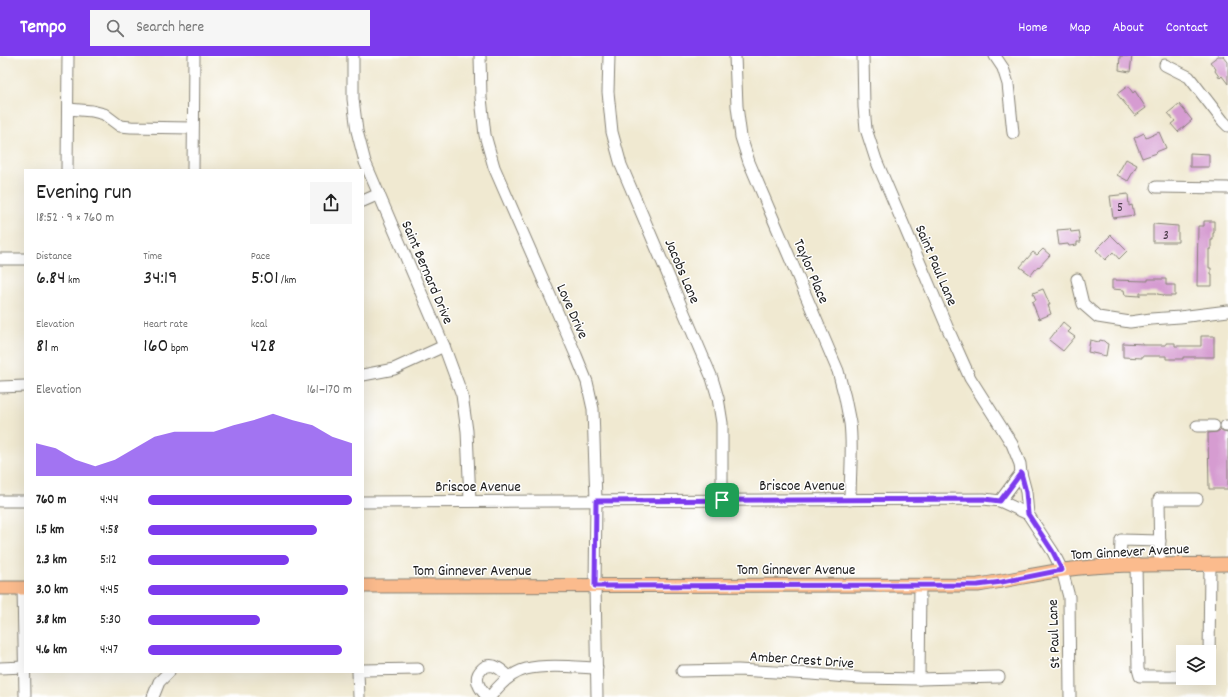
<!DOCTYPE html>
<meta charset="utf-8">
<style>
body{margin:0;font-family:Dekko,sans-serif;background:#f6f6f6;color:#222;height:100vh;display:flex;flex-direction:column;font-size:15px;white-space:nowrap}
*{box-sizing:border-box;margin:0}
p{font-size:13px;color:#767676}
.icon{flex:none;width:22px;height:22px;fill:none;stroke:currentColor;stroke-width:2;stroke-linecap:round;stroke-linejoin:round}
.map{position:relative;flex:1;overflow:hidden}
.drawer{position:absolute;left:24px;top:113px;width:340px;height:504px;display:flex;flex-direction:column;background:#fff;border-radius:0px;box-shadow:0 4px 16px #0002}
.drawer>*{flex:none}
.fabs{position:absolute;left:1176px;top:589px;display:grid;gap:8px}
.fabs a{display:grid;place-items:center;width:40px;height:40px;border-radius:0px;background:#fff;box-shadow:0 4px 16px #0002;font-size:20px}
.pin{position:absolute;display:grid;place-items:center;width:34px;height:34px;color:#fff;margin:-17px;border-radius:8px;box-shadow:0 2px 6px #0006}
.round{display:grid;place-items:center;flex:none;width:42px;height:42px;border-radius:0px;background:#f6f6f6}
.overview{display:flex;align-items:center;justify-content:space-between;height:68px;padding:0 12px}
h1{font-size:22px;font-weight:600;line-height:30px}
.stats{display:grid;grid-template-columns:repeat(3,1fr);gap:6px;height:68px;padding:4px 12px}
.stats div{display:grid;align-content:center}
.stats b{font-size:20px;font-weight:600}
.stats small{font-size:11px;font-weight:400}
.stats p{font-size:11px}
.chart{height:112px;padding:8px 12px}
.chart p{display:flex;justify-content:space-between}
.chart svg{width:100%;height:72px;margin-top:4px;fill:#7c3aed;opacity:.7}
ul{padding:0 12px;list-style:none;font-size:13px}
li{display:grid;grid-template-columns:64px 48px 1fr;align-items:center;height:30px}
li i{height:10px;border-radius:5px;background:#7c3aed}
header{display:flex;align-items:center;gap:24px;box-sizing:border-box;height:56px;padding:0 20px;background:#7c3aed;color:#fff}
header strong{font-size:19px}
nav{display:flex;gap:22px;margin-inline-start:auto;font-size:14px}
.search{width:280px;height:36px;background:#f6f6f6;display:flex;align-items:center;gap:10px;box-sizing:border-box;padding:0 14px;border-radius:0px;color:#767676;font-size:15px}
.map>svg:first-child{display:block}
</style>
<header>
<strong>Tempo</strong>
<div class="search"><svg class="icon" aria-label="search" viewBox="0 0 24 24"><circle cx="10" cy="10" r="6"/><path d="M15 15l6 6"/></svg>Search here</div>
<nav><a>Home</a><a>Map</a><a>About</a><a>Contact</a></nav>
</header>
<div class="map">
<svg width="1228" height="641" viewBox="0 0 1228 641">
<rect width="100%" height="100%" fill="#fff"/>
<filter id="ink" filterUnits="userSpaceOnUse"><feTurbulence type="fractalNoise" baseFrequency=".025" numOctaves="2"/><feDisplacementMap in="SourceGraphic" scale="8" xChannelSelector="R" yChannelSelector="G"/><feConvolveMatrix kernelMatrix="1 2 1 2 8 2 1 2 1" color-interpolation-filters="sRGB"/></filter>
<filter id="wash" filterUnits="userSpaceOnUse"><feTurbulence type="fractalNoise" baseFrequency=".012" numOctaves="4" result="noise"/><feDisplacementMap in="SourceGraphic" scale="16" xChannelSelector="R" yChannelSelector="G"/><feGaussianBlur stdDeviation="0.9" result="paint"/><feColorMatrix in="noise" values="0 0 0 0 0 0 0 0 0 0 0 0 0 0 0 0 0 1.4 0 .05"/><feComposite in="paint" operator="in"/></filter>
<g filter="url(#wash)">
<rect width="100%" height="100%" fill="#f0e9d1"/>
<g id="blocks">
<g fill="#d69cd1">
<path d="M1120 0H1132L1130 16 1119 14Z"/>
<path d="M1218 0H1223L1228 6V28L1222 20 1220 22 1215 15 1216 13 1210 6Z"/>
<path d="M1128 30 1133 37 1135 35 1146 52 1135 60 1117 38Z"/>
<path d="M1179 48 1192 64 1178 76 1171 68 1175 65 1168 57Z"/>
<path d="M1159 76 1166 92 1156 96 1157 97 1142 102 1134 82 1144 77 1146 82Z"/>
<path d="M1190 97 1209 98V111H1190Z"/>
<path d="M1126 103 1137 109 1128 125 1117 119Z"/>
<path d="M1128 138 1129 150 1132 149 1134 159 1113 162 1110 140Z"/>
<path d="M1204 165H1214V177H1213V184H1211V193H1209V212H1211V218H1212V230H1197L1198 170H1204Z"/>
<path d="M1153 168 1178 170V186H1153Z"/>
<path d="M1070 173 1071 176 1079 175 1081 186H1077V189L1069 190 1068 188 1059 189 1057 174Z"/>
<path d="M1111 179 1127 195 1119 203 1113 196 1105 204 1096 194Z"/>
<path d="M1043 193 1050 199 1039 211 1038 210 1031 219 1020 211 1033 196 1037 199Z"/>
<path d="M1148 223H1166V229H1175V240H1164V239L1157 238V237H1140V240L1125 239 1124 234 1112 233V224L1148 225Z"/>
<path d="M1043 233 1050 249H1048L1051 258 1039 263 1032 246 1036 244 1033 237Z"/>
<path d="M1063 266 1071 273 1068 276 1075 281 1063 295 1049 284Z"/>
<path d="M1201 280H1214V301H1183V303H1166V300H1142V302L1123 301V287L1143 288V289H1166V287H1175V290H1201Z"/>
<path d="M1090 284 1099 286 1100 284 1104 285 1106 287 1108 288 1106 300 1088 296Z"/>
<path d="M1220 374 1223 376 1228 377V433H1209L1208 377 1217 376Z"/>
</g>
</g>
</g>
<g filter="url(#ink)">
<use href="#blocks" fill-opacity="0" stroke="#868276" stroke-width="1"/>
<g fill="none" stroke-linecap="round" stroke-linejoin="round">
<defs>
<g id="minor">
<path d="M353 0V43L357 75 365 106 444 290 462 339 467 375 470 445"/>
<path d="M480 0 481 42 485 79 494 111 576 299 587 326 593 353 596 445 595 530 597 641"/>
<path d="M609 0 608 36 612 76 621 109 712 322 718 342 722 367V444"/>
<path d="M735 0 737 50 741 81 749 106 838 315C843 332 847 349 850 367 853 392 850 419 850 444"/>
<path d="M863 0 864 51 866 73 876 104 948 273 970 322 1012 388 1020 408 1021 417 1026 436 1028 458"/>
<path d="M995 0 1003 12 1008 28 1013 77"/>
<path d="M1165 9 1189 21 1223 65 1228 70"/>
<path d="M68 53 92 55 104 58 120 70 131 71 192 72"/>
<path d="M67 114 68 0"/>
<path d="M193 114 194 0"/>
<path d="M1156 131 1228 132"/>
<path d="M363 145 379 138"/>
<path d="M0 203H25"/>
<path d="M1077 223 1083 248 1098 261 1130 266 1151 263 1180 261 1228 255"/>
<path d="M363 319 394 313 444 290"/>
<path d="M0 331 25 330"/>
<path d="M1197 370H1214"/>
<path d="M1226 370H1228"/>
<path d="M0 445H25"/>
<path d="M1000 445 1021 417"/>
<path d="M363 446 984 443 1000 445 1028 458 1053 496 1062 514 1069 541 1070 641"/>
<path d="M1136 509 1138 613 1140 620H1183"/>
<path d="M1160 509 1159 443H1197"/>
<path d="M1120 510 1121 484 1160 485"/>
<path d="M23 532 25 641"/>
<path d="M1209 602 1210 508"/>
<path d="M0 612 25 611"/>
<path d="M363 614 418 613"/>
<path d="M682 615 738 614 811 618 859 622 919 623 999 621"/>
<path d="M358 616 359 641"/>
<path d="M919 623 920 529"/>
<path d="M153 641 159 626 169 616"/>
<path d="M488 641C480 634 472 622 482 613 485 610 489 609 494 610 500 612 505 617 509 621"/>
<path d="M490 641C499 629 511 617 526 613 545 608 576 611 597 612"/>
</g>
<g id="major">
<path d="M363 530 978 529C1007 525 1034 518 1063 514 1117 507 1173 509 1228 508"/>
<path d="M0 532H25"/>
</g>
</defs>
<use href="#minor" stroke="#868276" stroke-width="13"/>
<use href="#major" stroke="#868276" stroke-width="15"/>
<use href="#minor" stroke="#fff" stroke-width="11"/>
<use href="#major" stroke="#fbbb8d" stroke-width="13"/>
</g>
</g>
<g fill="none" stroke-linecap="round" stroke-linejoin="round" filter="url(#ink)">
<defs>
<path id="route" d="M1021 417 1026 436 1028 458 1053 496 1062 514 1002 526 978 529 595 530 596 445 984 443 1000 445Z"/>
</defs>
<use href="#route" stroke="#fff" stroke-width="8"/>
<use href="#route" stroke="#7c3aed" stroke-width="5"/>
</g>
<g text-anchor="middle" stroke-width="3" stroke-linejoin="round" paint-order="stroke">
<g font-size="13" fill="#4a3c49">
<text x="1120" y="155">5</text>
<text x="1166" y="183">3</text>
</g>
<g font-size="15" fill="#1c1c1c" stroke="#fff">
<text transform="translate(937 209) rotate(67)" y="5">Saint Paul Lane</text>
<text transform="translate(683 215) rotate(67)" y="5">Jacobs Lane</text>
<text transform="translate(812 215) rotate(67)" y="5">Taylor Place</text>
<text transform="translate(428 216) rotate(67)" y="5">Saint Bernard Drive</text>
<text transform="translate(573 255) rotate(66)" y="5">Love Drive</text>
<text x="802" y="434">Briscoe Avenue</text>
<text x="478" y="435">Briscoe Avenue</text>
<text transform="translate(1130 495) rotate(-3)" y="5">Tom Ginnever Avenue</text>
<text x="796" y="518">Tom Ginnever Avenue</text>
<text x="472" y="519">Tom Ginnever Avenue</text>
<text transform="translate(1053 578) rotate(-92)" y="5">St Paul Lane</text>
<text transform="translate(802 603) rotate(4)" y="5">Amber Crest Drive</text>
</g>
</g>
</svg>
<div class="fabs">
<a><svg class="icon" aria-label="layers" viewBox="0 0 24 24"><path d="M12 4l9 5-9 5-9-5zM3 14l9 5 9-5"/></svg></a>
</div>
<div class="pin" style="left:722px;top:444px;background:#1e9e55"><svg class="icon" aria-label="arrive" viewBox="0 0 24 24"><path d="M6 21V4h12l-3 4 3 4H6"/></svg></div>
<section class="drawer">
<div class="overview"><div><h1>Evening run</h1><p>18:52 · 9 × 760 m</p></div><a class="round"><svg class="icon" aria-label="share" viewBox="0 0 24 24"><path d="M12 15V3M7 8l5-5 5 5M5 13v7h14v-7"/></svg></a></div>
<div class="stats">
<div><p>Distance</p><b>6.84<small> km</small></b></div>
<div><p>Time</p><b>34:19</b></div>
<div><p>Pace</p><b>5:01<small> /km</small></b></div>
</div>
<div class="stats">
<div><p>Elevation</p><b>81<small> m</small></b></div>
<div><p>Heart rate</p><b>160<small> bpm</small></b></div>
<div><p>kcal</p><b>428</b></div>
</div>
<div class="chart"><p><span>Elevation</span>161–170 m</p>
<svg viewBox="0 0 160 44" preserveAspectRatio="none"><path d="M0 44V24L10 27L20 34L30 38L40 34L50 27L60 20L70 17L80 17L90 17L100 13L110 10L120 6L130 10L140 13L150 20L160 24V44z"/></svg>
</div>
<ul>
<li><b>760 m</b>4:44<i style="width:100%"></i></li>
<li><b>1.5 km</b>4:58<i style="width:83%"></i></li>
<li><b>2.3 km</b>5:12<i style="width:69%"></i></li>
<li><b>3.0 km</b>4:45<i style="width:98%"></i></li>
<li><b>3.8 km</b>5:30<i style="width:55%"></i></li>
<li><b>4.6 km</b>4:47<i style="width:95%"></i></li>
</ul>
</section>
</div>
